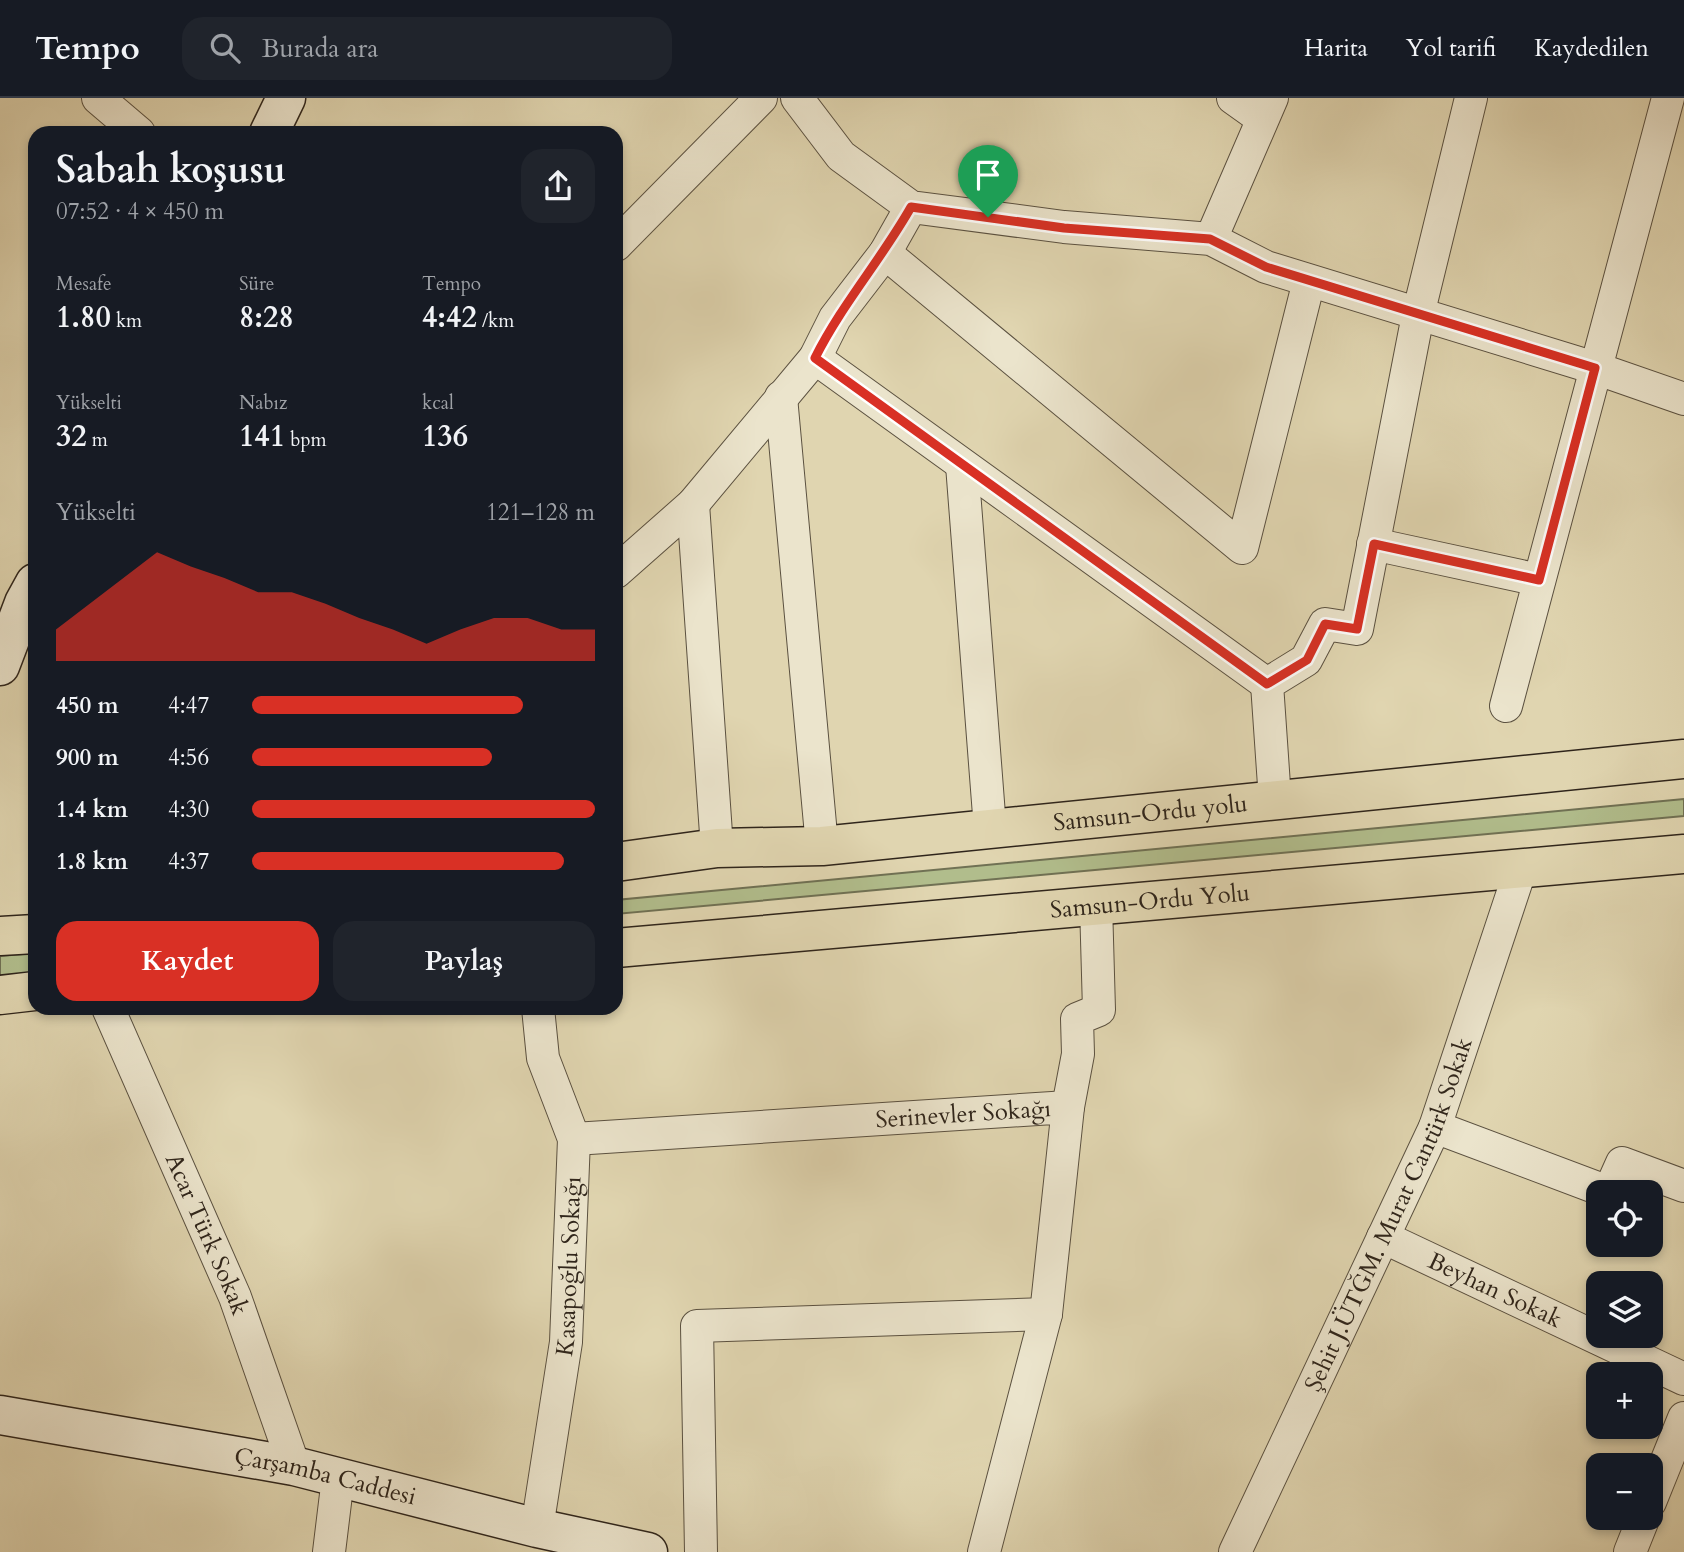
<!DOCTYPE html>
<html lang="tr">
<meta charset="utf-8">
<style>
body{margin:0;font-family:Cardo,serif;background:#20242c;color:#f1f3f6;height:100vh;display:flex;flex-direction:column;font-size:26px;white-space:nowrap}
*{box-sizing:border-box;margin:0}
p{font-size:23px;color:#9ea1a6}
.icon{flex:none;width:38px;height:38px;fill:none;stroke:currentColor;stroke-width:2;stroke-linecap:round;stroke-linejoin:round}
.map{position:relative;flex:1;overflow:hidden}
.side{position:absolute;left:28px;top:28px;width:595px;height:889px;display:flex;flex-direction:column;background:#171b24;border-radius:21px;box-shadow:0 4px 10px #0003}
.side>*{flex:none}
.buttons{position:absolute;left:1586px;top:1082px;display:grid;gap:14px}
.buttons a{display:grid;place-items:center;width:77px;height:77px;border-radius:14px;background:#171b24;box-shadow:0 4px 10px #0003;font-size:35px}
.pin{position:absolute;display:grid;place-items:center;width:60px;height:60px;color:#fff;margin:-72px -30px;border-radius:50% 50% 50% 0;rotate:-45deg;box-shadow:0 0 7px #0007}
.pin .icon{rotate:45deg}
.round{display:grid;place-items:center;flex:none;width:74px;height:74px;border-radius:21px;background:#20242c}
.overview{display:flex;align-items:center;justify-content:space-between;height:119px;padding:0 28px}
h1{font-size:38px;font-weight:700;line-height:52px}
.stats{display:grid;grid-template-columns:repeat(3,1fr);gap:10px;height:119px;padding:7px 28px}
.stats div{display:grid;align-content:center}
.stats b{font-size:30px;font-weight:700}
.stats small{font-size:19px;font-weight:400}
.stats p{font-size:19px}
.chart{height:196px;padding:14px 28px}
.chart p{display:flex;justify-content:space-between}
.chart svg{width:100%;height:126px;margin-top:7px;fill:#d93025;opacity:.7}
.cta{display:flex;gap:14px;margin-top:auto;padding:14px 28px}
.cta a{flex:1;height:80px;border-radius:21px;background:#d93025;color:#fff;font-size:28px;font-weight:700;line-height:80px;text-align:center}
.cta a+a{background:#20242c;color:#f1f3f6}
ul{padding:0 28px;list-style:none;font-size:23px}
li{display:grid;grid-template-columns:112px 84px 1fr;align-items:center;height:52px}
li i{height:18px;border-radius:9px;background:#d93025}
header{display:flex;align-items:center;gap:42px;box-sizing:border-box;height:98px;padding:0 35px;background:#171b24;border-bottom:2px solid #363941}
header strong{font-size:33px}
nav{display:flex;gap:38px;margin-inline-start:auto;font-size:24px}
.search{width:490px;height:63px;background:#20242c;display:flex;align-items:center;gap:18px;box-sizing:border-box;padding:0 24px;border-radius:21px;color:#9ea1a6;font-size:26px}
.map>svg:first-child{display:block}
</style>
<header>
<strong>Tempo</strong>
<div class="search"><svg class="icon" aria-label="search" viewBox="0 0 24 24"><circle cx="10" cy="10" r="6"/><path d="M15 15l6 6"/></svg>Burada ara</div>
<nav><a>Harita</a><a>Yol tarifi</a><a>Kaydedilen</a></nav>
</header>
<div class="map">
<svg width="1684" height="1454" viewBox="0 0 1684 1454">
<rect width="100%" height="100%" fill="#e0d5b0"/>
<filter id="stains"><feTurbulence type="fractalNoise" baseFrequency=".00286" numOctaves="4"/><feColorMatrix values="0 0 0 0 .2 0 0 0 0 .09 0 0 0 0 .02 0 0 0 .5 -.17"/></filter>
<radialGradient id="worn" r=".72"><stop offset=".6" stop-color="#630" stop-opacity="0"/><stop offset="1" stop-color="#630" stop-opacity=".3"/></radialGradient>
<g fill="#b1bd8c" stroke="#707154" stroke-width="2">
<path d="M1684 701V718L616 816V802Z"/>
<path d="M35 855V876L0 878V858Z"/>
</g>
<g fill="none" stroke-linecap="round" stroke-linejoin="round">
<defs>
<g id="street">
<path d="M98 0 139 35"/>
<path d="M797 0 841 58 911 109 1064 129 1211 141 1266 169 1595 270 1684 301"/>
<path d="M1233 0 1261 20"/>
<path d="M1211 141 1272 0"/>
<path d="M616 147 761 0"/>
<path d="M885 155 1242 450 1309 183"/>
<path d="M815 260 1267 586"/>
<path d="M781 299 822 748"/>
<path d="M962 367 990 730"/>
<path d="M693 406 815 260 835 220 885 155 911 109"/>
<path d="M1373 446 1539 482"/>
<path d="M616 474 693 406 717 750"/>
<path d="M1506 608 1668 0"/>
<path d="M1275 702 1267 586 1306 562 1325 526 1357 531 1418 217 1471 0"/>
<path id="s1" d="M108 910 235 1199 294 1368"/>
<path d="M1068 1009 1078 956 1077 921 1099 912 1096 806"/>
<path d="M1435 1029 1608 1094"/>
<path id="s2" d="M574 1041 1068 1009 1046 1216 984 1454"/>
<path d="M1609 1094 1622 1065 1684 1088"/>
<path id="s3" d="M1383 1139 1684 1281"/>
<path d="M1650 1404 1684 1320"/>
<path id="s4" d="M537 1430 566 1244 574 1041 543 960 538 910"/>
<path d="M329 1454 338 1380"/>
<path d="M701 1454 697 1228 1046 1216"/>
<path id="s5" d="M1235 1454 1435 1029 1521 770"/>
<path d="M1630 1454 1644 1419"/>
</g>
<g id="secondary">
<path d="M269 35 286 0"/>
<path d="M0 568 24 505 35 485"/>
<path id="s6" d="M0 1317 294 1368 537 1430 648 1454"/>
</g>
<g id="highway">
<path id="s7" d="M616 764 717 750 822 748 1684 661"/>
<path d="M0 838 35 836"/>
<path id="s8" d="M616 850 1684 756"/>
<path d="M0 897 35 893"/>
</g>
</defs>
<use href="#street" stroke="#5b5140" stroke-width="34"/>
<use href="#secondary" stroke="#2f251b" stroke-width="41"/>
<use href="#highway" stroke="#2f251b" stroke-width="41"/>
<use href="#street" stroke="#ebe4cc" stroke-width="32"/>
<use href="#secondary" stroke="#ebe4cc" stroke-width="38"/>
<use href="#highway" stroke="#e0d5b0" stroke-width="38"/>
</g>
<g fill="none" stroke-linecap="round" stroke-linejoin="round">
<defs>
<path id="route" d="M911 109 1064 130 1210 141 1266 169 1595 270 1539 482 1374 446 1357 531 1325 526 1307 562 1267 586 815 260C842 206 881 162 911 109Z"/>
</defs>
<use href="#route" stroke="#fff" stroke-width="14"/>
<use href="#route" stroke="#d93025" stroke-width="9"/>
</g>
<g text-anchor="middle" stroke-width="6" stroke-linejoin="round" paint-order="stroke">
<g font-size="24" fill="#2f251b" stroke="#ebe4cc">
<text dy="8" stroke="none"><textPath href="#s7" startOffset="537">Samsun-Ordu yolu</textPath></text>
<text dy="8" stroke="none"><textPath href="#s8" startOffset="536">Samsun-Ordu Yolu</textPath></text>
<text dy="8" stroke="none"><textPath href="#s2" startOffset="390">Serinevler Sokağı</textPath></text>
<text dy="8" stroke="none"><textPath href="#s5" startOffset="371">Şehit J.ÜTĞM. Murat Cantürk Sokak</textPath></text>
<text dy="8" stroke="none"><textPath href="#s1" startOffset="247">Acar Türk Sokak</textPath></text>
<text dy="8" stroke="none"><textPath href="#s4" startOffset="264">Kasapoğlu Sokağı</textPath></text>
<text dy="8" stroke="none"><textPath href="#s3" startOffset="124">Beyhan Sokak</textPath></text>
<text dy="8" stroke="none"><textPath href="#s6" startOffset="331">Çarşamba Caddesi</textPath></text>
</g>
</g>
<rect width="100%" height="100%" filter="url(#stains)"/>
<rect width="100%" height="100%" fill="url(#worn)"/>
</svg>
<div class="buttons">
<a><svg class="icon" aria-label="locate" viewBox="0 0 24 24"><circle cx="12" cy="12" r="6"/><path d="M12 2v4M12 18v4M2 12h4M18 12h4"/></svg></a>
<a><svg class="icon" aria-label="layers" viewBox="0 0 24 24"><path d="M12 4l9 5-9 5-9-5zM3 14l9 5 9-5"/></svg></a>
<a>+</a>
<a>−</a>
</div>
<div class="pin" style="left:988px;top:119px;background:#1e9e55"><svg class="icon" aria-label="arrive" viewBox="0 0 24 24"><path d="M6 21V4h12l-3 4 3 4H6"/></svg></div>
<section class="side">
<div class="overview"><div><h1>Sabah koşusu</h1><p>07:52 · 4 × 450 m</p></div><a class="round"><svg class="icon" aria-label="share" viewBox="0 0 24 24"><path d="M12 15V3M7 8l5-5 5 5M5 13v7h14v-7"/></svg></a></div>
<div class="stats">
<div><p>Mesafe</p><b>1.80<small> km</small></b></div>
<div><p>Süre</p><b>8:28</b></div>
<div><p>Tempo</p><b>4:42<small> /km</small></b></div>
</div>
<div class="stats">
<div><p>Yükselti</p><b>32<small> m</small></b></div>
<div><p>Nabız</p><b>141<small> bpm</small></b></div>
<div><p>kcal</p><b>136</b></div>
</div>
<div class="chart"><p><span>Yükselti</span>121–128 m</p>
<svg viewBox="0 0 160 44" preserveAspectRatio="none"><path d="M0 44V33L10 24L20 15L30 6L40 11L50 15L60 20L70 20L80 24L90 29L100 33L110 38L120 33L130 29L140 29L150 33L160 33V44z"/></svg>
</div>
<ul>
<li><b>450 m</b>4:47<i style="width:79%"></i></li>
<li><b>900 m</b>4:56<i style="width:70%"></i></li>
<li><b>1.4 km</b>4:30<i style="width:100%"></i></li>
<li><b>1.8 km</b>4:37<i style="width:91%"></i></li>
</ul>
<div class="cta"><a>Kaydet</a><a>Paylaş</a></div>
</section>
</div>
